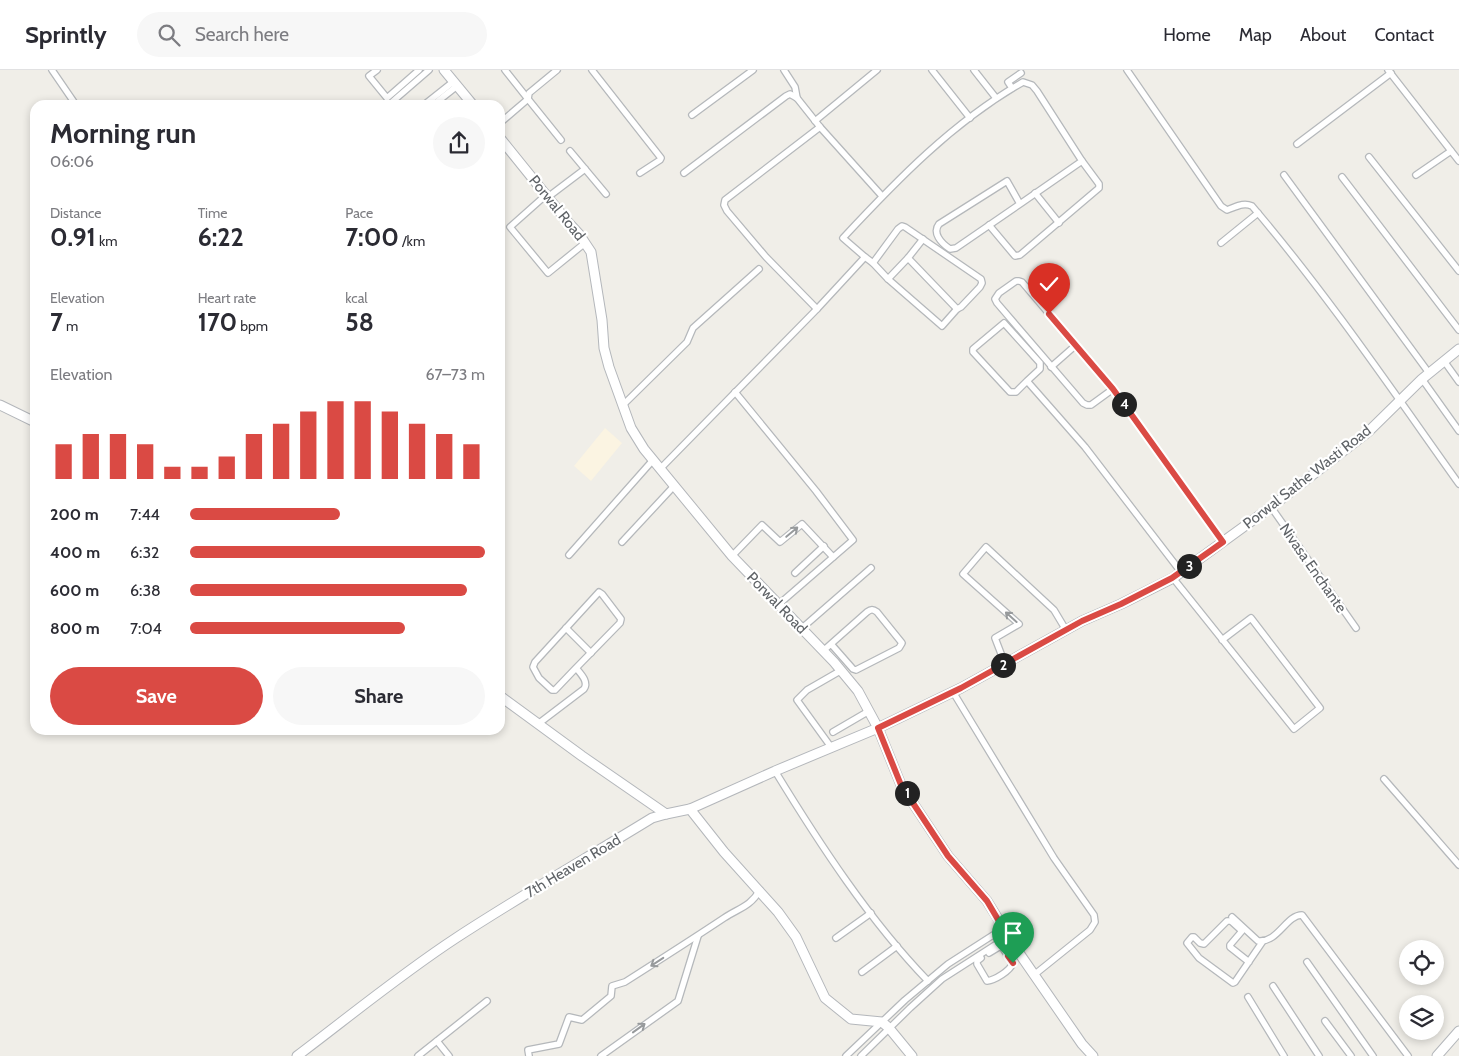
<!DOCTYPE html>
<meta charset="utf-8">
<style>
body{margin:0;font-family:Cabin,sans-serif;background:#f7f7f7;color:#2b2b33;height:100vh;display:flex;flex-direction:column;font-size:19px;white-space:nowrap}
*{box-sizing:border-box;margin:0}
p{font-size:16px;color:#7c7c81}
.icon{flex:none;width:28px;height:28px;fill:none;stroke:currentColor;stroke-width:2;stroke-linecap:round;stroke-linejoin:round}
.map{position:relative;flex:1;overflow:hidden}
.drawer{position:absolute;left:30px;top:30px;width:475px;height:635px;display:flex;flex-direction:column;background:#fff;border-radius:15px;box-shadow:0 2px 8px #0003}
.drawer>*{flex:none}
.tools{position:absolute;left:1399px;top:870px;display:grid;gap:10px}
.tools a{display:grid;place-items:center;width:45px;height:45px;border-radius:50%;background:#fff;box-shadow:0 2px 8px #0003;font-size:25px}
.pin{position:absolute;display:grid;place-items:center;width:42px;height:42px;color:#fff;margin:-51px -21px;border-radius:50% 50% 50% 0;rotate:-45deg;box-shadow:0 0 5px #0007}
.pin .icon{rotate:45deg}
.km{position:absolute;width:25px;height:25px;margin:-12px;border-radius:50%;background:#222;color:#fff;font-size:14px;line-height:25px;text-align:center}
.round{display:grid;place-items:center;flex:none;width:52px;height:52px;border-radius:26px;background:#f7f7f7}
.head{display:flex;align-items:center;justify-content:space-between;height:85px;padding:0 20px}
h1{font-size:28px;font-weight:700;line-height:38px}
.figures{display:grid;grid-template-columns:repeat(3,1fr);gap:8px;height:85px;padding:5px 20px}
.figures div{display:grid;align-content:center}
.figures b{font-size:25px;font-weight:700}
.figures small{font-size:14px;font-weight:400}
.figures p{font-size:14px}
.chart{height:140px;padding:10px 20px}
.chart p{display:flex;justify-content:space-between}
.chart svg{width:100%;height:90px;margin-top:5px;stroke:#da4a44;stroke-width:6}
.button{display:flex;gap:10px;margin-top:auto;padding:10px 20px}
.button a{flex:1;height:58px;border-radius:30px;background:#da4a44;color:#fff;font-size:20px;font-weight:700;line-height:58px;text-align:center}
.button a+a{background:#f7f7f7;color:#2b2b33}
ul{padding:0 20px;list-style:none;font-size:16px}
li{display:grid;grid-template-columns:80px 60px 1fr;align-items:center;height:38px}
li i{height:12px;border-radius:6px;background:#da4a44}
header{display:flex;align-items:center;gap:30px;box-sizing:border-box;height:70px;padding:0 25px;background:#fff;border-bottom:1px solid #e1e1e2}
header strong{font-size:24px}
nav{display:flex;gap:28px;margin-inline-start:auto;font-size:18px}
.search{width:350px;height:45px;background:#f7f7f7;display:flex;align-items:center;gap:12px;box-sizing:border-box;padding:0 18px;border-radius:28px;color:#7c7c81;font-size:19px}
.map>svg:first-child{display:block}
</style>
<header>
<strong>Sprintly</strong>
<div class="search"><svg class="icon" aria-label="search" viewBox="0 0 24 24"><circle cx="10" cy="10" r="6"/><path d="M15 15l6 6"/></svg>Search here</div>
<nav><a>Home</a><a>Map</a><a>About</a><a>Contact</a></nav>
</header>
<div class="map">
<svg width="1459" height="986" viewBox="0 0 1459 986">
<rect width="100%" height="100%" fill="#f0eee8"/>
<path fill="#fbf4e2" d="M605 358 622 373 591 411 574 396Z"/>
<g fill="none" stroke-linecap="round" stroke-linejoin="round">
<defs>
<g id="street">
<path d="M52 0 76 35"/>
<path d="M377 0 369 6 387 28 419 0"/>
<path d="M557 0 529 23 528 29 561 70"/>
<path d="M592 0 661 88 660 90 640 103"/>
<path d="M784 0 795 17 797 28 820 57 882 126"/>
<path d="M932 0 970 48"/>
<path d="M974 0 996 28"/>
<path d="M1127 0 1221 136 1227 140C1236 137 1243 132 1252 136 1327 224 1392 320 1459 414"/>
<path d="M1388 0 1459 91"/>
<path d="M1012 18 1008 12 1021 3"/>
<path d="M394 35 392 32 429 0"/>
<path d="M424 35 453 12"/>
<path d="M433 35 457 16"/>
<path d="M692 45 753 0"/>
<path d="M815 51 877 0"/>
<path d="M500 53 528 29 505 0"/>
<path d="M1297 74 1391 3"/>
<path d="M570 81 606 124"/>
<path d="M1369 87 1459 201"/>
<path d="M684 103 786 26 790 24 797 28"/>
<path d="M1284 105 1429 303"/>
<path d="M1416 105 1451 81"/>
<path d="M1342 107 1459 260"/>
<path d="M1035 123 1059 153"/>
<path d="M546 125 510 157 548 203 585 173"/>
<path d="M548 127 585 99"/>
<path d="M989 155 1015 186 1020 185 1099 118V114L1082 91"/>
<path d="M1221 173 1258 143"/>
<path d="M865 187 873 193 888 209 908 188 923 169"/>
<path d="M873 193 898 159 902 156 905 157 981 209 982 213 980 217 961 237 957 239 908 188"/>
<path d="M888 209 942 256 957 239"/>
<path d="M817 239 766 187 727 141 724 135 725 130 820 57"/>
<path d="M1444 291 1459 312"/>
<path d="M1051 297 1076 275"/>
<path d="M1422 309 1459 361"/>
<path d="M1027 311 1040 299V293L1004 253 973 279V282L1010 322H1016L1027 311 1085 377 1181 502"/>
<path d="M1113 319 1022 212 1019 211H1016L999 223 995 229 997 233 1083 333 1087 335H1091L1113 319 1223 472"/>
<path d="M735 322 816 421 853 470 778 535"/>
<path d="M623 335 687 272 693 258 759 199"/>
<path d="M660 399 817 239 865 187 843 168C897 110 953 52 1023 12L1032 15 1037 21 1082 91 1020 134 1007 111 939 154C932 163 941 173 950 179L956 178 1020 134"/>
<path d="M1271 437 1356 558"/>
<path d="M622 472 674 416"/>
<path d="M569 485 653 390"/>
<path d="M732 486 762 455 780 472 802 454 833 487"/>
<path d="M795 503 824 476"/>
<path d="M1173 508 1294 659 1320 638 1251 548 1222 570"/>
<path d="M566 558 591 583"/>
<path d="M801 559 871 498"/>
<path d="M823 581 867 542C871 539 873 539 877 542L902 573 899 578 856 600 853 599 831 574"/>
<path d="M1005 594 995 568 1019 554 963 504 986 477 1054 540 1066 560"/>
<path d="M953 622 1054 788 1094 845 1095 852 1090 860 1034 905"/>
<path d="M538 654 584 619C589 612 581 604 576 598L620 553 621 549 602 524 599 522 535 592 533 597 539 608 552 620H555L576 598"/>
<path d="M833 662 869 641"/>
<path d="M831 677 797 630 807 620 840 601"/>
<path d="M775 701C819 773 869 850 928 911"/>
<path d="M1384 709 1459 795"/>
<path d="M1232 847 1258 871C1278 873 1286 845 1302 845L1408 986"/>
<path d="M836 868 871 843"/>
<path d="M989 883 999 877H1002L1008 886"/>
<path d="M981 888 977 891V894L987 911C995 910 1010 901 1013 893L1008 886 1017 880"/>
<path d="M1249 892 1230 877V875L1242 861 1231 851H1227L1204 874 1200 873 1194 867H1192L1187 873 1199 888 1233 913 1235 912 1263 871"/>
<path d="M1307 892 1373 986"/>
<path d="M862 902 897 876"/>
<path d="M1273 916 1319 986"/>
<path d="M1248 927 1284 986"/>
<path d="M1325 951 1351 986"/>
<path d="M437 971 449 986"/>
<path d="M418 986 487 931"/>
<path d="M529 986 528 980 559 974 569 947 582 950 611 926 612 916 625 912C658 891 691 870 724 848 739 838 750 837 760 820"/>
<path d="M601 986 678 931 698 866"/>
<path d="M846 986 905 930 948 894 1004 858"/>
<path d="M861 986 910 938 942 909 1009 866"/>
</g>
<g id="secondary">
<path d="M444 0 473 35"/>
<path d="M500 68 567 151 579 164 591 182 602 250 604 278 609 297 631 358 644 379 732 486 834 592 858 621 878 658 901 715 948 786 987 831 1017 880 1082 974 1093 986"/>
<path d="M0 335 35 352"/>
<path d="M500 626 582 686 666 744"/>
<path d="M690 739 724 782 778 842 796 867 825 928 851 949 882 952 889 958 912 986"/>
<path d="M297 986C350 946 401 904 456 868 520 826 587 788 652 748L666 744 690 739 775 701 878 658 961 618 1082 551 1121 534 1173 508 1271 437 1368 362 1422 309 1459 279"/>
<path d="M1437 986 1459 961"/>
</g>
</defs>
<use href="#street" stroke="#b5b8bb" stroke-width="8"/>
<use href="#secondary" stroke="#b4b7bb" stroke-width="11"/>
<use href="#street" stroke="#fff" stroke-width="5.5"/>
<use href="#secondary" stroke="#fff" stroke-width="9"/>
</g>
<defs><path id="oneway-shaft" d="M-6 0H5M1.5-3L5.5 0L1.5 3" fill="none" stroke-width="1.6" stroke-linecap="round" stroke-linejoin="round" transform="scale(1.25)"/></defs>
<g stroke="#979a9c">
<use href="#oneway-shaft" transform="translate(792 462) rotate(-40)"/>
<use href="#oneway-shaft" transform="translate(1011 547) rotate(-138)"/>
<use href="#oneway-shaft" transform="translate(657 892) rotate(147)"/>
<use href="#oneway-shaft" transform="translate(639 958) rotate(-36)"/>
</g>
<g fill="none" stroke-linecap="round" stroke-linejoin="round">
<defs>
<path id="route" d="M1013 893 1008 886 1016 880 987 831 948 786 901 715 878 658 961 618 1082 551 1121 534 1172 508 1223 472 1113 319 1049 244"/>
</defs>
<use href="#route" stroke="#fff" stroke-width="10"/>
<use href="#route" stroke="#da4a44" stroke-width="6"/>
</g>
<g text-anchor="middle" stroke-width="4.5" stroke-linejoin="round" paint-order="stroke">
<g font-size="15" fill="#5f6367" stroke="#fff">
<text transform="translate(557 138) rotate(51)" y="5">Porwal Road</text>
<text transform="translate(1307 407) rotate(-38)" y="5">Porwal Sathe Wasti Road</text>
<text transform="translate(1313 498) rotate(55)" y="5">Nivasa Enchante</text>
<text transform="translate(777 533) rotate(46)" y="5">Porwal Road</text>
<text transform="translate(573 796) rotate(-31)" y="5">7th Heaven Road</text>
</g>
</g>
</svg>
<div class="tools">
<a><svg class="icon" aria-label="locate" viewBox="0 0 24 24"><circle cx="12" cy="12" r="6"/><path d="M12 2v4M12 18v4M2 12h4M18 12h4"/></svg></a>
<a><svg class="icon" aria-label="layers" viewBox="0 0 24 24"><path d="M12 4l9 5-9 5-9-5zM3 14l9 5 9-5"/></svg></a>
</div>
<div class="pin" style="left:1013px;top:893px;background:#1e9e55"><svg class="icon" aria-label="arrive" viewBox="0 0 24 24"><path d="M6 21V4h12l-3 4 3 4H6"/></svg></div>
<div class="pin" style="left:1049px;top:244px;background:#d93025"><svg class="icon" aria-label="check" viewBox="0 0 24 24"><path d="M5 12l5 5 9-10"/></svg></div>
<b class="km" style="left:907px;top:723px">1</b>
<b class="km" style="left:1003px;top:595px">2</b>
<b class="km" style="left:1189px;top:496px">3</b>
<b class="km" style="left:1124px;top:334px">4</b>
<section class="drawer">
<div class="head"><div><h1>Morning run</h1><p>06:06</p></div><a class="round"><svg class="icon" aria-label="share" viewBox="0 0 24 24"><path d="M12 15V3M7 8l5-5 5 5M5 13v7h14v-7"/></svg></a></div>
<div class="figures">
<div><p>Distance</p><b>0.91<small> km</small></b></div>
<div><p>Time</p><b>6:22</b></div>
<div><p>Pace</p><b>7:00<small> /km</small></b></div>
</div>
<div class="figures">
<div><p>Elevation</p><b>7<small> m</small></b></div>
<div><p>Heart rate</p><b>170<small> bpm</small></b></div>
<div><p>kcal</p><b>58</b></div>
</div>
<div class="chart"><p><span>Elevation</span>67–73 m</p>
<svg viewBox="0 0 160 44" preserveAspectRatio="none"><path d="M5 44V27M15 44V22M25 44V22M35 44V27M45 44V38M55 44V38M65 44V33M75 44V22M85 44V17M95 44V11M105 44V6M115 44V6M125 44V11M135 44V17M145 44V22M155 44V27"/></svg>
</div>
<ul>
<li><b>200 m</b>7:44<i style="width:51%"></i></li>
<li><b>400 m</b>6:32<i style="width:100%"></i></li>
<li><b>600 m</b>6:38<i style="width:94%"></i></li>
<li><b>800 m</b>7:04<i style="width:73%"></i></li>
</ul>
<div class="button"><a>Save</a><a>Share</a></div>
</section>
</div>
